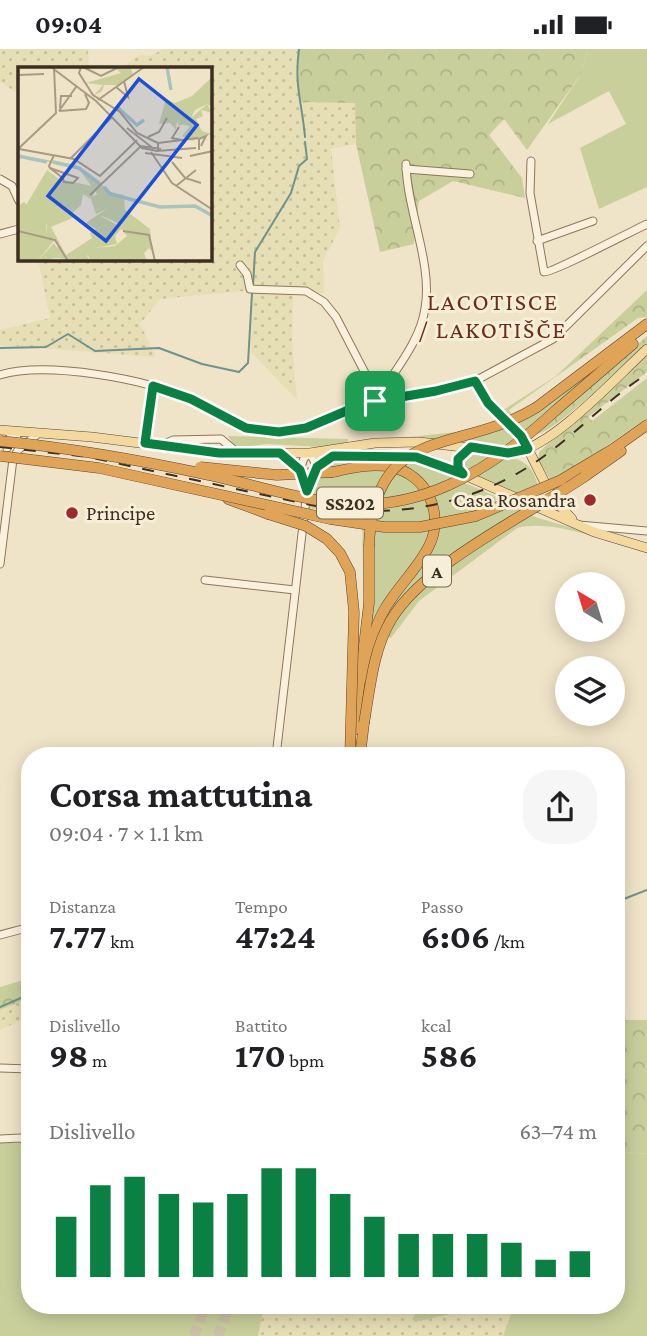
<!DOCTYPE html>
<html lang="it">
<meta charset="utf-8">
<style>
body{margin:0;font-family:"Crimson Pro",serif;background:#f6f6f6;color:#202124;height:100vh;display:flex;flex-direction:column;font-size:26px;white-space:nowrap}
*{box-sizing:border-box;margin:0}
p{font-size:23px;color:#757577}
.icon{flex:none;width:38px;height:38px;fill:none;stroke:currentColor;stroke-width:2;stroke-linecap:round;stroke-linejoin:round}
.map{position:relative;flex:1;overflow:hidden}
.panel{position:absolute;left:21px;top:698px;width:604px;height:567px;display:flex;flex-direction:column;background:#fff;border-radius:28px;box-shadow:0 4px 18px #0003}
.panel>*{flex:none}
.needle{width:46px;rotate:322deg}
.controls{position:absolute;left:555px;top:523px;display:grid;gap:14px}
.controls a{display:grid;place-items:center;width:70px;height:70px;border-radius:50%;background:#fff;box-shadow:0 4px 18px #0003;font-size:35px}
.pin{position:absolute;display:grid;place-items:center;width:60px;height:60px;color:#fff;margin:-30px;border-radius:14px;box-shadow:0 4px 10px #0006}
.round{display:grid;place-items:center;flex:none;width:74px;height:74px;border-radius:28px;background:#f6f6f6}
.head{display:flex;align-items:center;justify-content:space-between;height:119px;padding:0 28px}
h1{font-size:38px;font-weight:700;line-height:52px}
.metrics{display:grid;grid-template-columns:repeat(3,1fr);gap:10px;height:119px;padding:7px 28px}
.metrics div{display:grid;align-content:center}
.metrics b{font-size:35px;font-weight:700}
.metrics small{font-size:19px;font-weight:400}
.metrics p{font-size:19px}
.chart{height:196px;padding:14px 28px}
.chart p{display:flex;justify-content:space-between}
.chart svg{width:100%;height:126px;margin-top:7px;stroke:#0b8043;stroke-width:6}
.status{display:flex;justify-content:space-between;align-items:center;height:49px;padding:0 35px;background:#fff;direction:ltr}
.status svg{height:19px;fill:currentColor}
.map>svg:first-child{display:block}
</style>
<div class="status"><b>09:04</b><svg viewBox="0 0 49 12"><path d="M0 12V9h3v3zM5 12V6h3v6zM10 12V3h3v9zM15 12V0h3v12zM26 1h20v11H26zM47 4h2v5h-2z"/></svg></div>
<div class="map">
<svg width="647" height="1287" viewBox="0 0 647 1287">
<defs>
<pattern id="farmland-dots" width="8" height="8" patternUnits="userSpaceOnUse" patternTransform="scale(1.75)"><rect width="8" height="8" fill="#e6deb5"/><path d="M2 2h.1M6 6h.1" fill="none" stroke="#c6bf9b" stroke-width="1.8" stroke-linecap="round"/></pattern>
<pattern id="forest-crowns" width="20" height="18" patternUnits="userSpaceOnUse" patternTransform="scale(1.75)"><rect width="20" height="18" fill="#c9cf9b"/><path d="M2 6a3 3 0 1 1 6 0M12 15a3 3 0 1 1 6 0" fill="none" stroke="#aeb285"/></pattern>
</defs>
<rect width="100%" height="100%" fill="#f0e4c8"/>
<g fill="url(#farmland-dots)">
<path d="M0 0H88L89 19 124 17 139 6 151 7 163 0H298L299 53 355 54 356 95 331 100 340 179 323 212 324 244 293 243 292 296 297 351 251 303 252 241 160 250 140 275 156 308 0 296V281L50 269 38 210H210V19H19V45L0 33Z"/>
<path d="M30 949V955L24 957 26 969 0 981V961Z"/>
<path d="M264 1257H420L412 1270 415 1273 487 1257H514L503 1287H258Z"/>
</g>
<g fill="#c9cf9b">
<path d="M588 0H647V138L599 160 580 99 626 75 609 42 548 75 581 25Z"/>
<path d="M501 373 521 399 435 390H390L456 383Z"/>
<path d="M228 387 348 390V393L321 398 267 395 242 398 234 396Z"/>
<path d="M470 404C500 409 531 401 538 437L524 447 469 424 464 421 461 412Z"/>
<path d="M335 409 397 411 420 415 507 452 535 468 647 501V504C613 494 551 469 517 479L419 552 391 589 364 580 362 469 309 459 317 422Z"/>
<path d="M0 1094H19L30 1104V1256L264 1257 258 1287H0Z"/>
<path d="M616 1102 647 1105V1287H503L514 1257 616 1256Z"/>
<path d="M420 1257H487L415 1273 412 1270Z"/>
</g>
<g fill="url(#forest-crowns)">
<path d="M298 0H588L581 25 527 101 504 70 489 86 522 129 525 149 453 132 419 152 414 195 380 203 356 95 355 54 299 53Z"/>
<path d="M647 241V268L638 269 509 361 513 368 593 322 558 365 647 287V295C629 311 556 383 537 385 524 386 511 370 502 362L556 327Z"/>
<path d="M647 305V323L588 368 592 372 647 329V369L585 412 582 425 586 431 561 449 538 410 539 403Z"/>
<path d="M30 929V949L0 961V938Z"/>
<path d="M616 971H647V1105L616 1102Z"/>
</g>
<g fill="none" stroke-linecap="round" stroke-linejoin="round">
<g stroke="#6f938a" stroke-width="2">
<path d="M299 0C294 36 302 54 305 88"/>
<path d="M253 236 255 203 291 144 299 117 307 110 305 93"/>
<path d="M0 299 46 298 68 285 95 302 159 299 202 315 239 323 248 314 252 244"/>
<path d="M616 853 647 841"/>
<path d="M0 958 30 945"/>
</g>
<g stroke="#ccc0a6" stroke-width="10" stroke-dasharray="10 5" stroke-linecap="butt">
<path d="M194 1287 206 1256"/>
<path d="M218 1287 230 1256"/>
</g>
<defs>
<g id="minor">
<path d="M531 112 530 144 544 223C550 225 632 182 647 175"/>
<path d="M406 120 470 125"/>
<path d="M0 130 12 137 19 152"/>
<path d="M0 185 19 180"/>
<path d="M537 192 593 172"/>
<path d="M240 216 247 225 250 240 306 242 324 253 336 268 376 345"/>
<path d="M0 326C46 312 149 330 193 351 213 360 232 377 254 381 300 390 329 362 371 353 406 345 441 344 475 332L488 354 524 392"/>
<path d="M475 332 553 290 647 197"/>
<path d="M375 352C376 341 386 335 393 326 406 307 422 283 425 259 433 215 407 162 406 115"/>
<path d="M145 394 153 337"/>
<path d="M163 396 173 391 221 390 239 405"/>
<path d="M7 399V392L15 382 19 397"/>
<path d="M280 404 300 421 307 441"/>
<path d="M300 421 304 409 310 404 317 418"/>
<path d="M579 476 647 482"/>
<path d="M0 515 13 410 18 401 39 384"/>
<path d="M205 531 295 541"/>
<path d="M276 707 307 442 317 418 333 407"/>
<path d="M0 886 30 878"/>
<path d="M0 1019 30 1020"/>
<path d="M0 1090 21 1089 30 1097"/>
</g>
<g id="major">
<path d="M0 381 92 388 219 404H310L375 394 419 393 515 404C557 394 614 330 647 300"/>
<path d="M528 400 552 448 572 470"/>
<path d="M318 405 394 406 430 411 594 483 647 499"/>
<path d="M462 424 458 410 471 398"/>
<path d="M527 454 541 446 545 436"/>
</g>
<g id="highway">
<path d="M537 358 647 275"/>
<path d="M555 362 633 295"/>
<path d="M333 423C351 419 372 414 391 418 427 425 445 465 429 497 417 521 396 539 383 563 372 583 369 608 368 630"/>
<path d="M584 428 621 402"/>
<path d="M561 431 613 400 647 376"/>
<path d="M228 450 268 465"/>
<path d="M354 681 369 554V497"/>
<path d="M360 707 365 666"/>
</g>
</defs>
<use href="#minor" stroke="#8d765c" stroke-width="9"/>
<use href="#major" stroke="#5b4430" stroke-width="10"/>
<use href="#highway" stroke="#5b4430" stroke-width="11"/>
<use href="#minor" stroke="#faf1dc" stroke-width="7"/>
<use href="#major" stroke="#f3d9a0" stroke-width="9"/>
<use href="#highway" stroke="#e0a458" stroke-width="10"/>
<path stroke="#3d2e20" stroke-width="2" stroke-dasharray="12 12" stroke-linecap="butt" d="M0 398 88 408 320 458C402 471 485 453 551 402 584 377 612 347 647 325"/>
<defs>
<g id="highway-bridge">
<path d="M0 392C71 399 139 411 209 426 247 434 284 446 323 452 415 469 490 422 555 362"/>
<path d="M0 407 99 419 330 470 384 478H420L476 467 561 431"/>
<path d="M200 418 277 426 333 423"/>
<path d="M268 465 306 477 327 490 340 504 350 523 354 563 350 707"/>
<path d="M369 497C374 372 460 406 537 358"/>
<path d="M364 674C370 640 373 601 391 571 424 515 529 465 584 428"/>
</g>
</defs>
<use href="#highway-bridge" stroke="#5b4430" stroke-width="11" stroke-linecap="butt"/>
<use href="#highway-bridge" stroke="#e0a458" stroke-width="10"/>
</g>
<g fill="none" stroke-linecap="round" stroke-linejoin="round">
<defs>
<path id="route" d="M475 332 488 354 521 387 528 400 508 404 471 398 458 410V419L463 425 416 408 333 407 317 418 307 442 300 421 280 404H219L145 394 153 337 191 350 246 379 279 383 306 379 365 354 436 342Z"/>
</defs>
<use href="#route" stroke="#fff" stroke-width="14"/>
<use href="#route" stroke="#0b8043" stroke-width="9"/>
</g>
<g fill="#9e2a2b" stroke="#f7eed8" stroke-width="2.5">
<circle cx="590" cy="451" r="7"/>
<circle cx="72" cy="464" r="7"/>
</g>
<g text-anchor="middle" stroke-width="6" stroke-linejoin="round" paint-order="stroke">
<g fill="#f7eed8" stroke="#756857" stroke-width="2">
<rect x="317" y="438.5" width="66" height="31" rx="5"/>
<rect x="423" y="506.5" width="28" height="31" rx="5"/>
</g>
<g font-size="19" font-weight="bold" fill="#3d2e20">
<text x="350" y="461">SS202</text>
<text x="437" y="529">A</text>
</g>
<g font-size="21" fill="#3d2e20" stroke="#f7eed8" text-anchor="end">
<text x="576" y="458">Casa Rosandra</text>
<text x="86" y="471" text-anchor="start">Principe</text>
</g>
<g font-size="24" letter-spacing="2" fill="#6b2e1e" stroke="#f7eed8">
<text x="493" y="261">LACOTISCE<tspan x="493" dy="28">/ LAKOTIŠČE</tspan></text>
</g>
</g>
<g transform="translate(18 18)">
<rect width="194" height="194" fill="#f0e4c8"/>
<path d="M102 0H112L115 7 100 18H86L85 22 83 25 76 28 85 18 68 16 103 6 99 3ZM189 37 194 46 183 43 185 49 178 52 184 64 194 67 174 74 164 69 172 59 165 58ZM29 103 41 112 78 120 75 130 81 126 97 138 78 147 73 132 65 127 63 138 52 148 57 150 33 160 48 188 74 171 72 166 78 162 68 156 81 148 104 161 97 169 99 177 77 181 69 189 73 194 38 191 20 194 36 176 39 181 41 177 29 169V158L7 140Z" fill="#c9cf9b"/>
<path d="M194 10V40L189 37 177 43 171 55 161 59 159 54 158 63 152 56 141 57 148 32 157 36 174 29ZM0 88 54 97 61 100 93 125 106 128 107 143 132 162 134 184 131 181 126 186 129 194H73L69 187 77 181 97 179 109 169 98 155 84 149 69 155 96 137 79 127 61 102ZM6 135 28 156 29 169 38 171 20 194H0V139Z" fill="#c9cf9b"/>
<path fill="none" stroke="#a9c4bc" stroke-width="3.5" d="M149 0 153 23M98 39 119 58 126 53M0 89 29 95M35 95 61 101 82 117M86 120 92 127 142 140 177 139 195 149"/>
<path fill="none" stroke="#a89b85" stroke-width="2" d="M33 0 78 34 124 81 139 84 178 81M63 0 61 6 75 28 102 45 119 66 140 76V84M65 0 83 9 101 0M0 8 26 7M98 20 110 30 106 14M80 33 126 0M42 41 43 29H54M0 42V0M41 44 58 20M41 44 68 42 71 36 67 27M161 60 154 71 168 74M109 61 136 82M130 70 141 65 149 51M140 76 180 71M0 82 38 46 36 0M1 82 56 92 82 109 119 73M181 83V72L188 69 183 79M133 85 154 116 195 143M127 86 164 91M172 89 195 84M53 91 94 50M154 95 167 111 183 116M32 101 60 111 55 116 46 115 45 112 41 108 32 101 31 99 36 88M158 119 178 103M72 128 123 79 143 82M0 164 37 173 50 194M105 164 131 168 137 194"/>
<path fill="#1d4ed8" fill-opacity="0.15" stroke="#1d4ed8" stroke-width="3.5" d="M121 12 179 58 88 174 30 129Z"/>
<rect width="194" height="194" fill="none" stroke="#3d2e20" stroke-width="3.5"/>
</g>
</svg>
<div class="controls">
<a><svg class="needle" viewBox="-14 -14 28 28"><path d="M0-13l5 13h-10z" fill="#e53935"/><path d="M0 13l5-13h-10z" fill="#757577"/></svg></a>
<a><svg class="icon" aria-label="layers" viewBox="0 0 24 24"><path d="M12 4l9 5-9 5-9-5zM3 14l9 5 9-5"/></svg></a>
</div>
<div class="pin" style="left:375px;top:352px;background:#1e9e55"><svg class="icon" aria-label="arrive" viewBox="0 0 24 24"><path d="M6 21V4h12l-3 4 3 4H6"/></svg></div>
<section class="panel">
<div class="head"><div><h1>Corsa mattutina</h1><p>09:04 · 7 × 1.1 km</p></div><a class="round"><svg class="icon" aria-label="share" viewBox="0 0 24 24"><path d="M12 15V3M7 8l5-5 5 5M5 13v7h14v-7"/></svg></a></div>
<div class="metrics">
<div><p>Distanza</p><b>7.77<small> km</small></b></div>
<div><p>Tempo</p><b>47:24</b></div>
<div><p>Passo</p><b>6:06<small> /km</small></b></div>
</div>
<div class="metrics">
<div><p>Dislivello</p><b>98<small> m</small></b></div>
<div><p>Battito</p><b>170<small> bpm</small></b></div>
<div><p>kcal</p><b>586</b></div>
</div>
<div class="chart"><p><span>Dislivello</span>63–74 m</p>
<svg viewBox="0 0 160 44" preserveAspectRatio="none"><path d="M5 44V23M15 44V12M25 44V9M35 44V15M45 44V18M55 44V15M65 44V6M75 44V6M85 44V15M95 44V23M105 44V29M115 44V29M125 44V29M135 44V32M145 44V38M155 44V35"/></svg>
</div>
</section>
</div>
